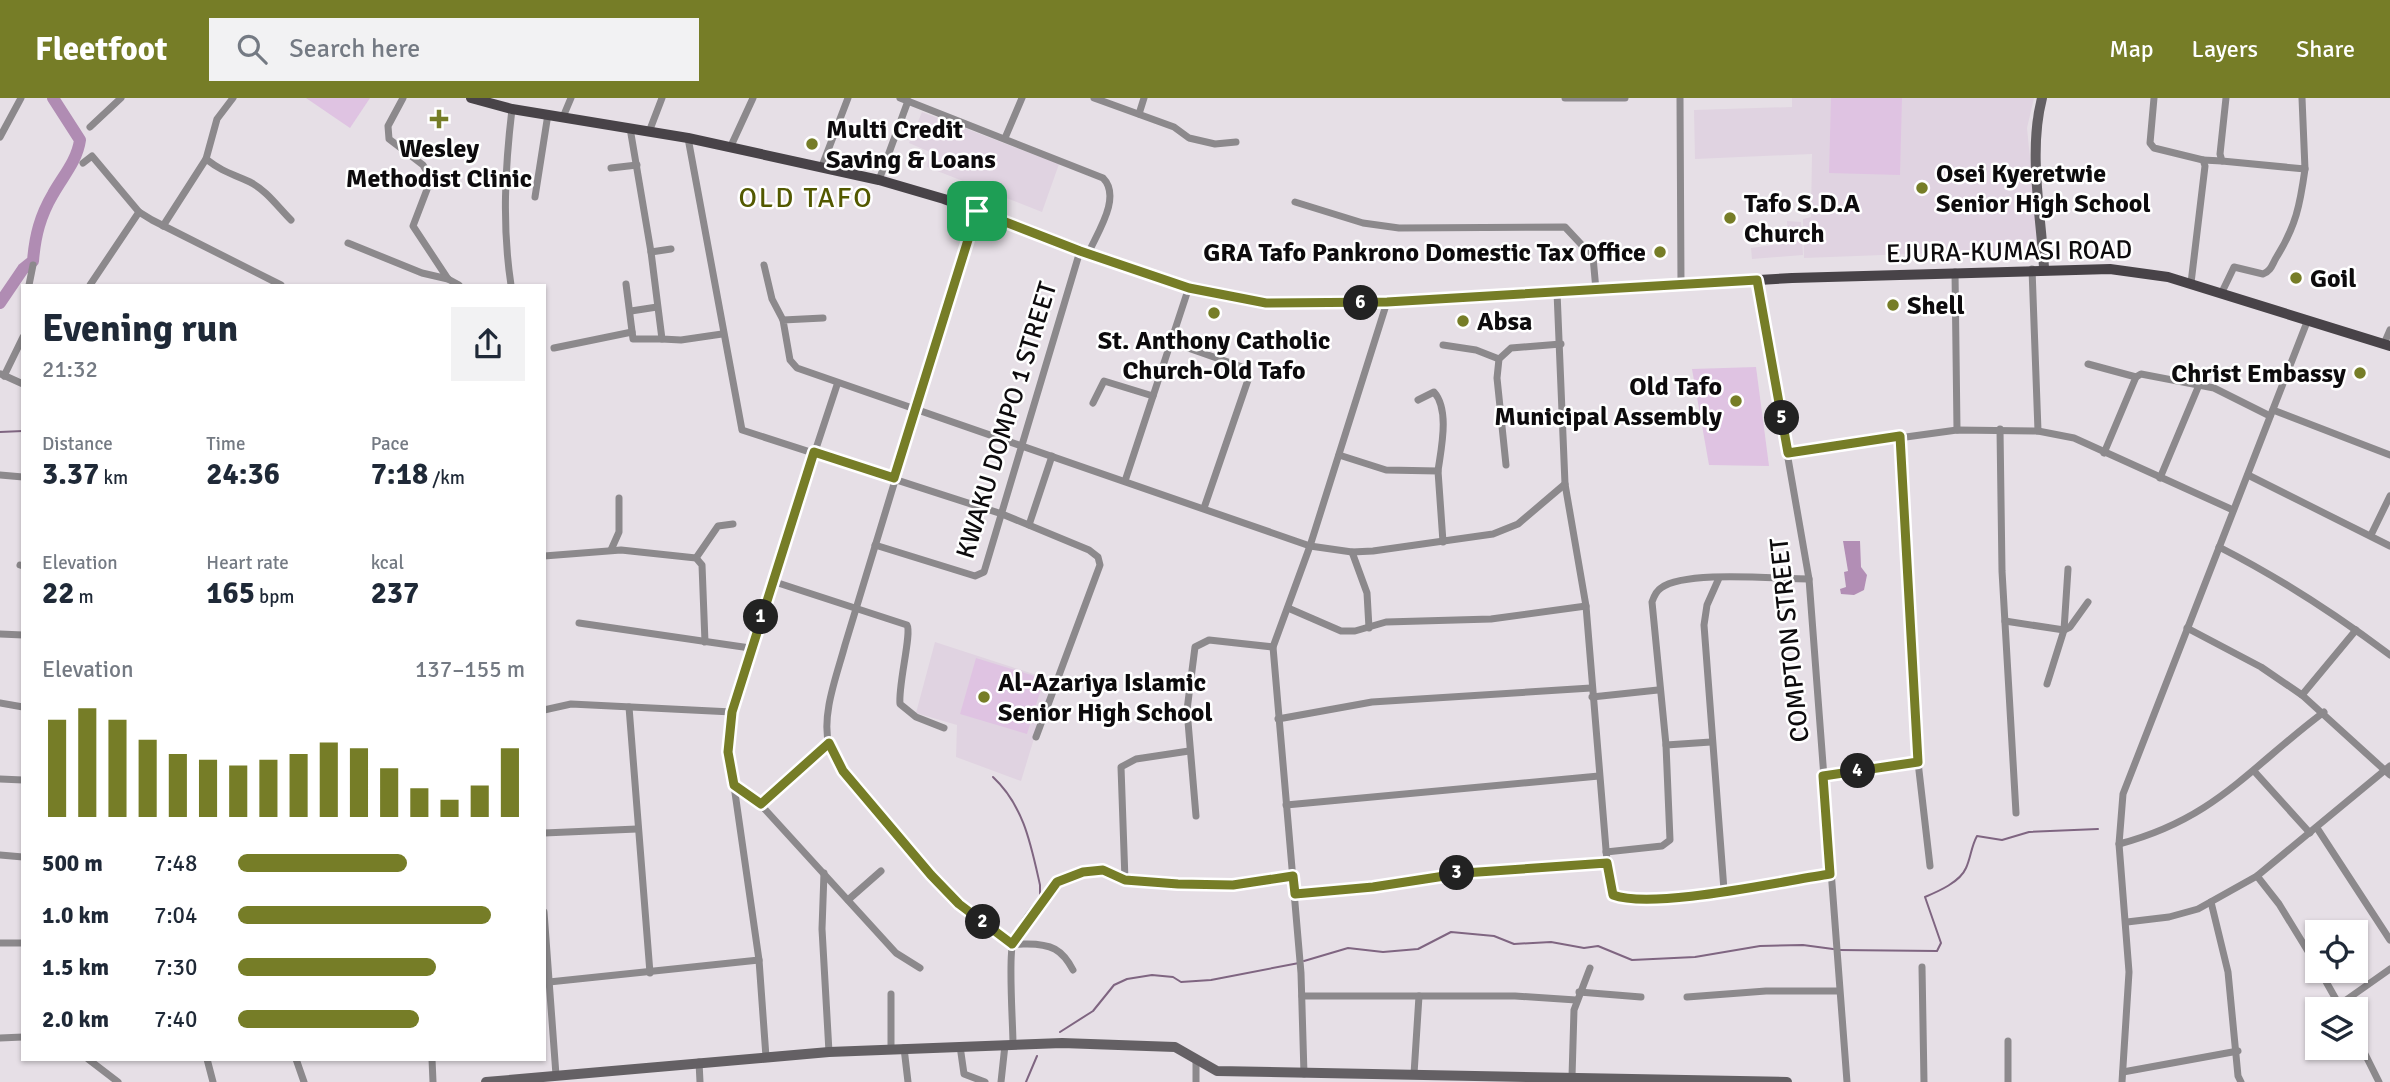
<!DOCTYPE html>
<meta charset="utf-8">
<style>
body{margin:0;font-family:Signika,sans-serif;background:#f2f2f3;color:#1f2937;height:100vh;display:flex;flex-direction:column;font-size:26px;white-space:nowrap}
*{box-sizing:border-box;margin:0}
p{font-size:23px;color:#747a83}
.icon{flex:none;width:38px;height:38px;fill:none;stroke:currentColor;stroke-width:2;stroke-linecap:round;stroke-linejoin:round}
.map{position:relative;flex:1;overflow:hidden}
.details{position:absolute;left:21px;top:186px;width:525px;height:777px;display:flex;flex-direction:column;background:#fff;border-radius:0px;box-shadow:0 2px 5px #0004}
.details>*{flex:none}
.tools{position:absolute;left:2305px;top:822px;display:grid;gap:14px}
.tools a{display:grid;place-items:center;width:63px;height:63px;border-radius:0px;background:#fff;box-shadow:0 2px 5px #0004;font-size:35px}
.pin{position:absolute;display:grid;place-items:center;width:60px;height:60px;color:#fff;margin:-30px;border-radius:14px;box-shadow:0 4px 10px #0006}
.km{position:absolute;width:35px;height:35px;margin:-18px;border-radius:50%;background:#222;color:#fff;font-size:19px;line-height:35px;text-align:center}
.round{display:grid;place-items:center;flex:none;width:74px;height:74px;border-radius:0px;background:#f2f2f3}
.head{display:flex;align-items:center;justify-content:space-between;height:119px;padding:0 21px}
h1{font-size:38px;font-weight:800;line-height:52px}
.figures{display:grid;grid-template-columns:repeat(3,1fr);gap:10px;height:119px;padding:7px 21px}
.figures div{display:grid;align-content:center}
.figures b{font-size:30px;font-weight:800}
.figures small{font-size:19px;font-weight:400}
.figures p{font-size:19px}
.chart{height:196px;padding:14px 21px}
.chart p{display:flex;justify-content:space-between}
.chart svg{width:100%;height:126px;margin-top:7px;stroke:#767d27;stroke-width:6}
ul{padding:0 21px;list-style:none;font-size:23px}
li{display:grid;grid-template-columns:112px 84px 1fr;align-items:center;height:52px}
li i{height:18px;border-radius:9px;background:#767d27}
header{display:flex;align-items:center;gap:42px;box-sizing:border-box;height:98px;padding:0 35px;background:#767d27;color:#fff}
header strong{font-size:33px}
nav{display:flex;gap:38px;margin-inline-start:auto;font-size:24px}
.search{width:490px;height:63px;background:#f2f2f3;display:flex;align-items:center;gap:18px;box-sizing:border-box;padding:0 24px;border-radius:0px;color:#747a83;font-size:26px}
.map>svg:first-child{display:block}
</style>
<header>
<strong>Fleetfoot</strong>
<div class="search"><svg class="icon" aria-label="search" viewBox="0 0 24 24"><circle cx="10" cy="10" r="6"/><path d="M15 15l6 6"/></svg>Search here</div>
<nav><a>Map</a><a>Layers</a><a>Share</a></nav>
</header>
<div class="map">
<svg width="2390" height="984" viewBox="0 0 2390 984">
<rect width="100%" height="100%" fill="#e6dfe6"/>
<g fill="#e0d3e1">
<path d="M1792 0H2034L2027 30 2039 151 1804 160 1803 121 1811 119 1812 56 1695 61 1694 12 1792 9Z"/>
<path d="M922 14 1059 66 1042 114 927 69 930 54 909 45Z"/>
<path d="M1787 123 1801 124 1803 157 1752 161 1751 150 1788 145Z"/>
<path d="M935 544 1052 582 1021 683 956 659 957 627 916 615Z"/>
</g>
<g fill="#dfc3e2">
<path d="M306 0H370L350 30Z"/>
<path d="M1831 0H1902L1900 77 1829 75Z"/>
<path d="M1756 269 1769 368 1709 367 1692 271Z"/>
<path d="M976 560 1044 581 1027 636 960 616Z"/>
</g>
<path fill="#b28eb5" d="M1843 443H1860L1861 469 1867 477 1864 492 1854 497 1841 496 1840 491 1846 489 1844 474 1848 473Z"/>
<g fill="none" stroke-linecap="round" stroke-linejoin="round">
<g stroke="#7f6581" stroke-width="2">
<path d="M0 334 23 333"/>
<path d="M993 679C1024 708 1031 747 1040 787V799"/>
<path d="M1839 852 1937 853 1941 845 1925 799C1939 793 1960 784 1966 770 1971 759 1971 749 1977 738L2002 742 2029 734 2098 731"/>
<path d="M1304 863 1348 850 1383 854 1418 851 1451 834 1494 838 1514 846 1551 844 1584 850 1598 848 1632 862 1695 859 1760 848 1803 847 1833 851"/>
<path d="M1060 934 1093 913 1114 887 1127 881 1152 877 1173 879 1181 884 1211 882 1299 865"/>
<path d="M1026 984 1037 958"/>
</g>
<path stroke="#b08cb3" stroke-width="12" d="M0 205 23 171 33 163C35 138 40 118 53 96 63 78 77 63 80 42L53 0"/>
<g stroke="#8c898c" stroke-width="7">
<path d="M403 0 388 28 389 41 423 67 431 81 413 128 448 181 459 187"/>
<path d="M900 0 1103 80C1122 99 1097 135 1088 156"/>
<path d="M1094 0 1174 29 1189 40 1215 46 1236 44"/>
<path d="M1565 0H1625"/>
<path d="M1680 0 1681 186"/>
<path d="M2154 0 2150 45 2154 50 2203 62 2205 68 2191 185"/>
<path d="M2226 0 2220 56 2222 63 2305 71 2302 0"/>
<path d="M1139 16 1144 0"/>
<path d="M563 19 571 0"/>
<path d="M90 29 121 0"/>
<path d="M630 30 651 154"/>
<path d="M649 34 662 0"/>
<path d="M0 39 21 0"/>
<path d="M688 40 742 332 1002 416 1089 452 1098 459 1100 467 1036 639"/>
<path d="M1005 40 1022 0"/>
<path d="M730 50 753 0"/>
<path d="M206 61C224 75 231 75 250 84 266 92 278 109 291 122"/>
<path d="M2203 62 2222 63"/>
<path d="M83 65 92 58 139 114 152 122 281 187"/>
<path d="M822 68 848 0"/>
<path d="M611 70 637 67"/>
<path d="M879 82 908 3"/>
<path d="M535 99 548 16"/>
<path d="M1295 104 1363 125 1399 130 1565 129 1593 159 1596 192"/>
<path d="M977 113 845 547C837 577 821 617 829 647 840 685 973 829 1011 845 1015 847 1022 846 1027 846 1051 846 1062 851 1073 872"/>
<path d="M163 128 206 61 217 21 233 0"/>
<path d="M348 145 422 175 448 181"/>
<path d="M671 151 651 154 662 241 681 242 722 236"/>
<path d="M764 167 772 201 783 222"/>
<path d="M2032 171 2038 333"/>
<path d="M1955 174 1957 332"/>
<path d="M1757 182 1809 481 1847 984"/>
<path d="M626 186 633 241H662"/>
<path d="M29 187 33 167"/>
<path d="M90 187 139 114"/>
<path d="M511 187C502 128 505 70 512 11"/>
<path d="M1557 194 1565 386 1586 508 1609 788 1613 797C1654 812 1782 783 1830 776"/>
<path d="M2222 194 2234 169 2263 176C2271 173 2272 167 2276 160 2296 128 2300 107 2305 71"/>
<path d="M631 213 657 209"/>
<path d="M823 220 783 222 790 262 797 270 1310 448 1352 454 1373 453 1493 436 1518 426 1565 386"/>
<path d="M1171 244 1245 270 1249 279 1204 410"/>
<path d="M2384 246 2390 232"/>
<path d="M1443 247 1476 252 1499 261"/>
<path d="M554 250 632 234"/>
<path d="M2088 266 2136 279"/>
<path d="M1 276 23 286"/>
<path d="M4 278 23 239"/>
<path d="M1418 302 1434 294C1450 312 1441 351 1438 373"/>
<path d="M1093 305 1104 283 1153 298"/>
<path d="M2273 312 2390 357"/>
<path d="M2000 331 2002 473 2016 715"/>
<path d="M1900 338 1918 664 1930 768"/>
<path d="M1789 355 1957 332 2038 333 2074 340 2233 412"/>
<path d="M2104 355 2136 279 2141 276 2214 290 2270 318"/>
<path d="M1339 357 1386 372 1438 373 1443 444"/>
<path d="M1506 367 1497 280 1499 261 1511 250 1561 246"/>
<path d="M0 377 23 379"/>
<path d="M2248 377 2390 448"/>
<path d="M2160 380 2199 287"/>
<path d="M1125 383 1189 189"/>
<path d="M1029 427 1052 358"/>
<path d="M2371 437 2390 398"/>
<path d="M875 447 975 478 984 474 1080 153"/>
<path d="M2219 449C2280 480 2335 516 2390 557"/>
<path d="M611 452 619 434V400"/>
<path d="M1352 454 1367 495 1369 530"/>
<path d="M544 458 621 452 696 460 702 467 705 544"/>
<path d="M696 460 718 428 733 426"/>
<path d="M20 467 23 468"/>
<path d="M1719 480 1707 507 1704 527 1724 792"/>
<path d="M772 483 907 527C912 535 898 587 900 606L916 619 944 630"/>
<path d="M1288 510 1341 533H1355L1386 524 1491 521 1586 508"/>
<path d="M2005 523 2064 532 2070 529 2088 504"/>
<path d="M579 525 750 550"/>
<path d="M2187 530 2261 569 2302 597 2390 677"/>
<path d="M0 536 23 537"/>
<path d="M2047 586 2064 532 2068 471"/>
<path d="M2302 597 2356 532"/>
<path d="M1592 599 1658 592"/>
<path d="M0 605 23 609"/>
<path d="M629 609 650 875"/>
<path d="M544 612 571 606 732 614"/>
<path d="M1278 621 1372 604 1591 590"/>
<path d="M1666 647 1711 644"/>
<path d="M2254 673 2310 735"/>
<path d="M1823 678 1918 664"/>
<path d="M0 681 23 682"/>
<path d="M734 687 761 707 896 855 920 870"/>
<path d="M761 707 829 645"/>
<path d="M1286 707 1599 678"/>
<path d="M1196 718 1187 612 1195 549 1209 542 1273 549"/>
<path d="M2317 730 2390 842"/>
<path d="M544 735 637 731"/>
<path d="M2119 746C2215 721 2249 670 2324 614"/>
<path d="M1606 754 1662 748 1670 742 1666 647 1652 504C1654 498 1656 493 1661 490 1686 472 1775 481 1809 481"/>
<path d="M0 757 23 759"/>
<path d="M824 775 822 831 829 954"/>
<path d="M2257 778 2279 806 2317 868"/>
<path d="M1125 782 1121 669 1136 661 1189 653"/>
<path d="M1295 796 1372 789 1464 775 1607 765"/>
<path d="M848 802 881 773"/>
<path d="M2211 804 2228 874 2238 978 2241 984"/>
<path d="M544 814 556 977"/>
<path d="M2127 824 2169 819 2198 811 2257 778 2390 668"/>
<path d="M0 845H23"/>
<path d="M1922 869 1924 984"/>
<path d="M2320 873 2342 912"/>
<path d="M549 884 759 862"/>
<path d="M1579 894 1641 899"/>
<path d="M891 896V950"/>
<path d="M1302 898H1515L1576 902"/>
<path d="M1687 899 1766 893H1839"/>
<path d="M2339 907 2390 871"/>
<path d="M2356 938 2379 984"/>
<path d="M0 940 23 939"/>
<path d="M2008 943V984"/>
<path d="M1013 946C1013 927 1008 858 1013 845 1024 817 1054 782 1082 774 1104 768 1113 781 1133 782 1187 787 1239 789 1293 778"/>
<path d="M960 948 964 976 985 984"/>
<path d="M904 950 908 984"/>
<path d="M766 959 759 862 728 646 732 614 750 550 837 287"/>
<path d="M88 961 118 984"/>
<path d="M207 961 213 984"/>
<path d="M296 961 304 984"/>
<path d="M432 961 433 984"/>
<path d="M1196 961V984"/>
<path d="M699 964 700 984"/>
<path d="M2123 974 2238 953"/>
<path d="M1304 976 1301 875 1273 549 1310 448 1387 204"/>
<path d="M1414 976 1419 898"/>
<path d="M1572 979 1574 912 1590 870"/>
<path d="M1001 984 1005 947"/>
<path d="M2122 984 2129 874 2119 746 2123 696 2307 224"/>
</g>
<g stroke="#646064" stroke-width="10">
<path d="M2042 0C2028 54 2041 116 2044 170"/>
<path d="M486 984 829 954 1062 945 1175 949 1217 973 1787 984"/>
</g>
<path stroke="#484348" stroke-width="10" d="M471 0 512 11 688 40 879 82 944 101 1152 178 1189 189 1266 205 1387 204 1792 180 2110 171 2168 179 2390 248"/>
</g>
<g fill="none" stroke-linecap="round" stroke-linejoin="round">
<defs>
<path id="route" d="M977 113 1080 153 1189 190 1266 205 1387 204 1757 182 1788 355 1900 338 1918 664 1823 678 1830 776C1782 783 1653 812 1613 797L1607 765 1464 775 1373 789 1295 796 1293 778 1233 787 1178 786 1125 782 1103 772 1083 774 1057 784 1012 846 959 806 931 777 843 673 829 645 761 706 734 687 728 654 732 614 814 354 894 380Z"/>
</defs>
<use href="#route" stroke="#fff" stroke-width="14"/>
<use href="#route" stroke="#767d27" stroke-width="9"/>
</g>
<g fill="#767d27" stroke="#fff" stroke-width="2.5">
<path d="M435.5 10.5h7v7h7v7h-7v7h-7v-7h-7v-7h7z"/>
<circle cx="812" cy="46" r="7"/>
<circle cx="1922" cy="90" r="7"/>
<circle cx="1730" cy="120" r="7"/>
<circle cx="1660" cy="154" r="7"/>
<circle cx="2296" cy="180" r="7"/>
<circle cx="1893" cy="207" r="7"/>
<circle cx="1214" cy="215" r="7"/>
<circle cx="1463" cy="223" r="7"/>
<circle cx="2360" cy="275" r="7"/>
<circle cx="1736" cy="303" r="7"/>
<circle cx="984" cy="599" r="7"/>
</g>
<g text-anchor="middle" stroke-width="5" stroke-linejoin="round" paint-order="stroke">
<g font-size="26" font-weight="bold" fill="#0d0b0d" stroke="#fff" text-anchor="start">
<text x="826" y="40">Multi Credit<tspan x="826" dy="30">Saving &amp; Loans</tspan></text>
<text x="439" y="59" text-anchor="middle">Wesley<tspan x="439" dy="30">Methodist Clinic</tspan></text>
<text x="1936" y="84">Osei Kyeretwie<tspan x="1936" dy="30">Senior High School</tspan></text>
<text x="1744" y="114">Tafo S.D.A<tspan x="1744" dy="30">Church</tspan></text>
<text x="1646" y="163" text-anchor="end">GRA Tafo Pankrono Domestic Tax Office</text>
<text x="2310" y="189">Goil</text>
<text x="1907" y="216">Shell</text>
<text x="1477" y="232">Absa</text>
<text x="1214" y="251" text-anchor="middle">St. Anthony Catholic<tspan x="1214" dy="30">Church-Old Tafo</tspan></text>
<text x="2346" y="284" text-anchor="end">Christ Embassy</text>
<text x="1722" y="297" text-anchor="end">Old Tafo<tspan x="1722" dy="30">Municipal Assembly</tspan></text>
<text x="998" y="593">Al-Azariya Islamic<tspan x="998" dy="30">Senior High School</tspan></text>
</g>
<g font-size="26" fill="#0d0b0d" stroke="#fff">
<text transform="translate(2009 153) rotate(-1)" y="9">EJURA-KUMASI ROAD</text>
<text transform="translate(1006 322) rotate(-73)" y="9">KWAKU DOMPO 1 STREET</text>
<text transform="translate(1789 542) rotate(-96)" y="9">COMPTON STREET</text>
</g>
<g font-size="28" letter-spacing="2" fill="#535900" stroke="#fff">
<text x="806" y="109">OLD TAFO</text>
</g>
</g>
</svg>
<div class="tools">
<a><svg class="icon" aria-label="locate" viewBox="0 0 24 24"><circle cx="12" cy="12" r="6"/><path d="M12 2v4M12 18v4M2 12h4M18 12h4"/></svg></a>
<a><svg class="icon" aria-label="layers" viewBox="0 0 24 24"><path d="M12 4l9 5-9 5-9-5zM3 14l9 5 9-5"/></svg></a>
</div>
<div class="pin" style="left:977px;top:113px;background:#1e9e55"><svg class="icon" aria-label="arrive" viewBox="0 0 24 24"><path d="M6 21V4h12l-3 4 3 4H6"/></svg></div>
<b class="km" style="left:761px;top:519px">1</b>
<b class="km" style="left:983px;top:824px">2</b>
<b class="km" style="left:1457px;top:775px">3</b>
<b class="km" style="left:1858px;top:673px">4</b>
<b class="km" style="left:1782px;top:320px">5</b>
<b class="km" style="left:1361px;top:205px">6</b>
<section class="details">
<div class="head"><div><h1>Evening run</h1><p>21:32</p></div><a class="round"><svg class="icon" aria-label="share" viewBox="0 0 24 24"><path d="M12 15V3M7 8l5-5 5 5M5 13v7h14v-7"/></svg></a></div>
<div class="figures">
<div><p>Distance</p><b>3.37<small> km</small></b></div>
<div><p>Time</p><b>24:36</b></div>
<div><p>Pace</p><b>7:18<small> /km</small></b></div>
</div>
<div class="figures">
<div><p>Elevation</p><b>22<small> m</small></b></div>
<div><p>Heart rate</p><b>165<small> bpm</small></b></div>
<div><p>kcal</p><b>237</b></div>
</div>
<div class="chart"><p><span>Elevation</span>137–155 m</p>
<svg viewBox="0 0 160 44" preserveAspectRatio="none"><path d="M5 44V10M15 44V6M25 44V10M35 44V17M45 44V22M55 44V24M65 44V26M75 44V24M85 44V22M95 44V18M105 44V20M115 44V27M125 44V34M135 44V38M145 44V33M155 44V20"/></svg>
</div>
<ul>
<li><b>500 m</b>7:48<i style="width:59%"></i></li>
<li><b>1.0 km</b>7:04<i style="width:88%"></i></li>
<li><b>1.5 km</b>7:30<i style="width:69%"></i></li>
<li><b>2.0 km</b>7:40<i style="width:63%"></i></li>
</ul>
</section>
</div>
